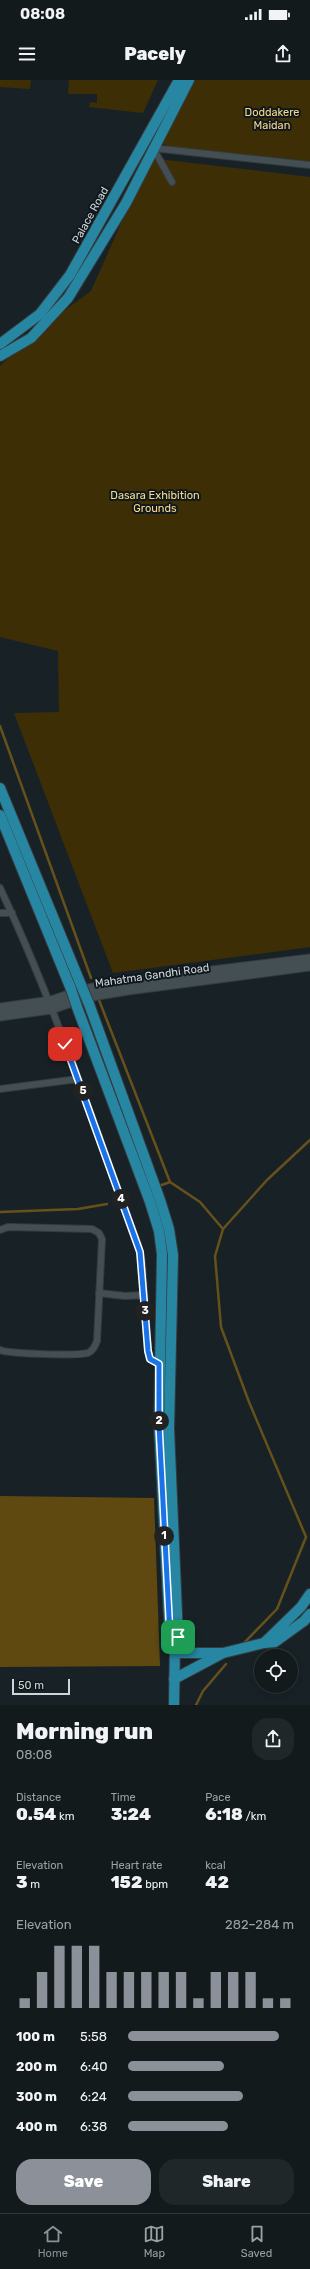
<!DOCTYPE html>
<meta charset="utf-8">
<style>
body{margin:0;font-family:Rubik,sans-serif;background:#1f2729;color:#f1f3f6;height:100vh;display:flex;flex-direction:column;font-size:15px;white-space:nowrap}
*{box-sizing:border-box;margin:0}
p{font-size:13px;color:#9ca1a3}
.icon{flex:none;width:22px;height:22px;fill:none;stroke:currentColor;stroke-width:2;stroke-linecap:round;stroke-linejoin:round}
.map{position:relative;height:1625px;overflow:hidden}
.details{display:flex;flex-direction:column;background:#121a1c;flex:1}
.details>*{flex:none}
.controls{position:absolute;left:254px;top:1569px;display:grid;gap:8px}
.controls a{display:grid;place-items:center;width:44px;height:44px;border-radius:50%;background:#121a1c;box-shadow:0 2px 6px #0003,0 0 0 1px #31383b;font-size:20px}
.scale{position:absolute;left:12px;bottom:10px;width:58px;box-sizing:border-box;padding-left:4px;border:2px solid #cfd6d8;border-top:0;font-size:11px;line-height:14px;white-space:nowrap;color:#cfd6d8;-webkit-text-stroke:3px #0f191d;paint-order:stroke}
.pin{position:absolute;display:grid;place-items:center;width:34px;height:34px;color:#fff;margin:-17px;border-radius:8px;box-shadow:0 2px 6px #0006}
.km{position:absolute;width:20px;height:20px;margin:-10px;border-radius:50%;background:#222;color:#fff;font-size:11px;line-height:20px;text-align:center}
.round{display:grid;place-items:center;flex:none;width:42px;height:42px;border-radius:16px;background:#1f2729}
.overview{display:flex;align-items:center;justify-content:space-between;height:68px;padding:0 16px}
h1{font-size:22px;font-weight:800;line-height:30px}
.stats{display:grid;grid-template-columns:repeat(3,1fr);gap:6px;height:68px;padding:4px 16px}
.stats div{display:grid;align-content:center}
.stats b{font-size:17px;font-weight:800}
.stats small{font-size:11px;font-weight:400}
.stats p{font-size:11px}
.chart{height:112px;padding:8px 16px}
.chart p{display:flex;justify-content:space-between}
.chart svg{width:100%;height:72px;margin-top:4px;stroke:#8c9099;stroke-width:6}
.primary-button{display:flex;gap:8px;margin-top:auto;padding:8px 16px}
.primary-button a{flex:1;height:46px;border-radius:16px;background:#8c9099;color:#fff;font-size:16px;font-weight:800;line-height:46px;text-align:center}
.primary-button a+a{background:#1f2729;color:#f1f3f6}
ul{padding:0 16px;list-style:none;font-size:13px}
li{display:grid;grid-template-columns:64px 48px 1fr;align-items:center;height:30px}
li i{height:10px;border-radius:5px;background:#8c9099}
.status{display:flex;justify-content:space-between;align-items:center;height:28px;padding:0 20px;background:#121a1c;direction:ltr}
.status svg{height:11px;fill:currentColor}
header{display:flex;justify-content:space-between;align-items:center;height:52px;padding:0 16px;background:#121a1c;font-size:18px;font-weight:800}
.dock{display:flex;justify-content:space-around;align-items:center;height:56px;border-top:1px solid #31383b;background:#121a1c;font-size:11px;color:#9ca1a3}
.dock a{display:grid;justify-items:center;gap:2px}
.dock .selected{color:#8c9099}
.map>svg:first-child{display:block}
</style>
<div class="status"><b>08:08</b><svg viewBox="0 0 49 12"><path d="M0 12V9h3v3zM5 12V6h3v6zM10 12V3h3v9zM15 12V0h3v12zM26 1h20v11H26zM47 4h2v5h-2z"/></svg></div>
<header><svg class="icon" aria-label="menu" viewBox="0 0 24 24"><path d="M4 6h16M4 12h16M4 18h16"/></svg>Pacely<svg class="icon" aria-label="share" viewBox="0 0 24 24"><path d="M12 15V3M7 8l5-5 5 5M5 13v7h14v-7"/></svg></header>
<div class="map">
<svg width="310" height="1625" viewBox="0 0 310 1625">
<rect width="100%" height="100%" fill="#182226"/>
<g fill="#3e2e05">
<path d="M0 0H31L30 9 0 7Z"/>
<path d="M69 0H158L143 33 89 27 90 22 97 23V14H68Z"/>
<path d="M193 0H310V81L169 67 162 63 160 56Z"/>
<path d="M150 78 310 97V867L113 893 14 633 59 632 58 571 0 557V286L39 249 91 211Z"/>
</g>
<path fill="#5f4911" d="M0 1416 154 1418 160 1586 0 1587Z"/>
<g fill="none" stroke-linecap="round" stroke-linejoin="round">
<g stroke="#67511a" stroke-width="2.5">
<path d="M0 646 91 898"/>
<path d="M99 920 170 1102 200 1122 223 1149"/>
<path d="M159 1106 170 1102"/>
<path d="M0 1132 78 1129 107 1124"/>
<path d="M242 1565 277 1529 306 1457 249 1322 221 1247 215 1176 223 1149 267 1100 310 1060"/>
<path d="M196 1625 203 1611 226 1584"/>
</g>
<defs>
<g id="minor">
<path d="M153 68 310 85"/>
<path d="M153 68 172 102"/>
<path d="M0 808C55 924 94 1046 138 1165L142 1182 148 1271 150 1279 159 1284"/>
<path d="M0 833H12"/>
<path d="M0 1009 78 999"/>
<path d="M0 1150 8 1147 92 1149 99 1153 102 1159 97 1261C95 1266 93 1271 88 1273 77 1276 9 1274 0 1270"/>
<path d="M99 1213 125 1216 144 1215"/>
</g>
<g id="secondary">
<path d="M0 928 51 921 84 910 122 902 310 879"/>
<path d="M0 936 51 929 86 917 128 910 310 886"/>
</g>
<g id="primary">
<path d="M0 264 40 234 70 195 179 0"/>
<path d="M0 276 31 258 68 218 126 123 189 0"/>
<path d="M0 708 81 905"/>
<path d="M0 735 71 909"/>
<path d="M89 924 160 1120 169 1149 173 1175 169 1349 178 1557 175 1562 174 1625"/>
<path d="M77 927 150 1122 159 1151 162 1174 159 1345 170 1556 175 1562"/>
<path d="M264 1563 301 1527 310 1514"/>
<path d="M175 1573H223L264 1563 275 1562 304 1541 310 1534"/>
<path d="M174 1599 221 1574"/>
</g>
</defs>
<use href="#minor" stroke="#353c3f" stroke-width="8"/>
<use href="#secondary" stroke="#353c3f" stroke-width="11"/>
<use href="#primary" stroke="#353c3f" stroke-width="12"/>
<use href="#minor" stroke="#444f54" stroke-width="6"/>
<use href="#secondary" stroke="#444f54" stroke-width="9"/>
<use href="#primary" stroke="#2787a3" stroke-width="10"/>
<defs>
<g id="primary-bridge">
<path d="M81 905 89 924"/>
<path d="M71 909 77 927"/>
</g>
</defs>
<use href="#primary-bridge" stroke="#353c3f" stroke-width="12" stroke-linecap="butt"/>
<use href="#primary-bridge" stroke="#2787a3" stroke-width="10"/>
</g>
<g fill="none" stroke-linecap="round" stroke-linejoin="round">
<defs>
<path id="route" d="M65 964 140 1172 148 1271 150 1279 159 1284V1345L170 1556 175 1562 178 1557"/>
</defs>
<use href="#route" stroke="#fff" stroke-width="8"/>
<use href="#route" stroke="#1a73e8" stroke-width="5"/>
</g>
<g text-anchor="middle" stroke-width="4" stroke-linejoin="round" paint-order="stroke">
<g font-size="11" fill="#f9d88c" stroke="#0f191d">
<text x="272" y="36">Doddakere<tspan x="272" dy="13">Maidan</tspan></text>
<text x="155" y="419">Dasara Exhibition<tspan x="155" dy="13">Grounds</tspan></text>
</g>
<g font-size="11" fill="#cfd6d8" stroke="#0f191d">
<text transform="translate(90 135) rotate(-61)" y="4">Palace Road</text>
<text transform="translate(152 895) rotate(-8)" y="4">Mahatma Gandhi Road</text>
</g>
</g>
</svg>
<div class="controls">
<a><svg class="icon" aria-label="locate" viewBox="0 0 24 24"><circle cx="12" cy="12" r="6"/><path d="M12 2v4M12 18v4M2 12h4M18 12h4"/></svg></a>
</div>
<div class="scale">50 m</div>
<div class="pin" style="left:178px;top:1557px;background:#1e9e55"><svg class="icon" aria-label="arrive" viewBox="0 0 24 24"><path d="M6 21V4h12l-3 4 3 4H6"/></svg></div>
<div class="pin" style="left:65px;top:964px;background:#d93025"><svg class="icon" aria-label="check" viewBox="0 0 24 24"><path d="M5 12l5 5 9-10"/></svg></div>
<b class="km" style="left:164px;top:1456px">1</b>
<b class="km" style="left:159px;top:1341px">2</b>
<b class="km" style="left:145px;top:1231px">3</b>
<b class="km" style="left:121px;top:1119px">4</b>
<b class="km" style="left:83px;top:1011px">5</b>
</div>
<section class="details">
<div class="overview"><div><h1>Morning run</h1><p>08:08</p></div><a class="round"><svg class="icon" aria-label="share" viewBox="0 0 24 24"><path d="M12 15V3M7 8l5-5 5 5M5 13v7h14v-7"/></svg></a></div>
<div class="stats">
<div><p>Distance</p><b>0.54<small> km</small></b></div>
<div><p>Time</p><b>3:24</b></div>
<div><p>Pace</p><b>6:18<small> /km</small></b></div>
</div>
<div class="stats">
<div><p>Elevation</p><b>3<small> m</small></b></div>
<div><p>Heart rate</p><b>152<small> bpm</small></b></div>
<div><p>kcal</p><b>42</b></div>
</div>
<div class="chart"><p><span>Elevation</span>282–284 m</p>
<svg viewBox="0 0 160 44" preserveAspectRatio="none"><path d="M5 44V38M15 44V22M25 44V6M35 44V6M45 44V6M55 44V22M65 44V22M75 44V22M85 44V22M95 44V22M105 44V38M115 44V22M125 44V22M135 44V22M145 44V38M155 44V38"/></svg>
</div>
<ul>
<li><b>100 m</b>5:58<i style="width:91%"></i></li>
<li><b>200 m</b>6:40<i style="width:58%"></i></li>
<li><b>300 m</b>6:24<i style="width:69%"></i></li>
<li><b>400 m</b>6:38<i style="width:60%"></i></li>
</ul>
<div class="primary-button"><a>Save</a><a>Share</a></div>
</section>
<nav class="dock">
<a class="selected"><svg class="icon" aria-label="home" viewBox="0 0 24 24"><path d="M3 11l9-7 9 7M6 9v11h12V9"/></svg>Home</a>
<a><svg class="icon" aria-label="map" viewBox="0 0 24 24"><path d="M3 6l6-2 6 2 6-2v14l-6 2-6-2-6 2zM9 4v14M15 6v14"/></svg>Map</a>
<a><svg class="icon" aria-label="saved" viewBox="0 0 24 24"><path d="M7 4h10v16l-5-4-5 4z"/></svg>Saved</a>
</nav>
